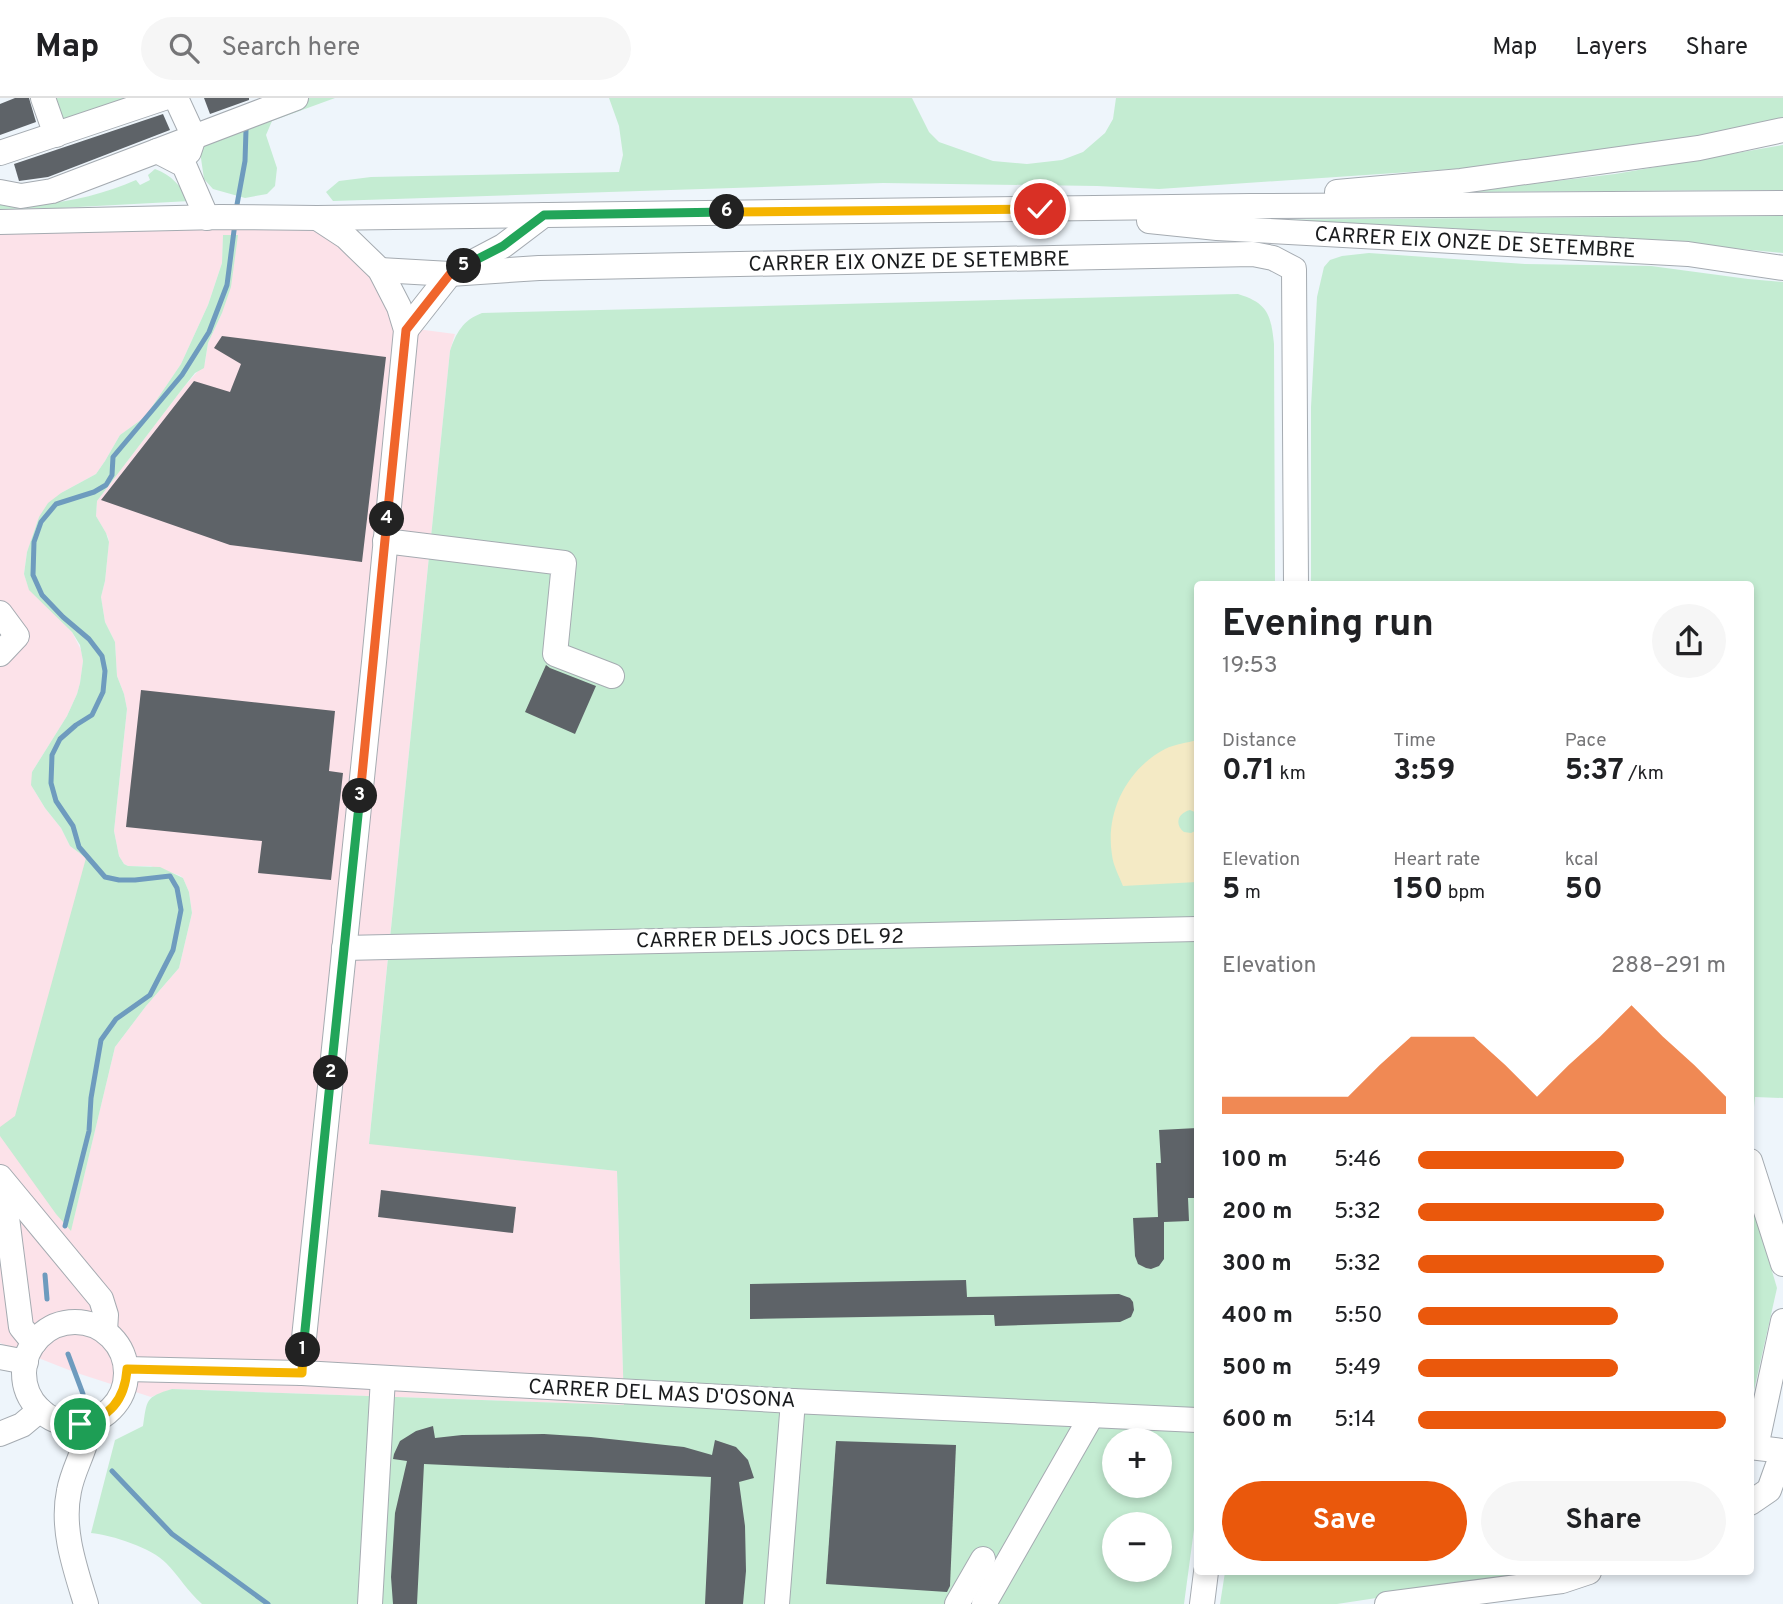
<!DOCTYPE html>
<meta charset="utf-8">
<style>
body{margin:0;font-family:Overpass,sans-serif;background:#f6f6f6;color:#202124;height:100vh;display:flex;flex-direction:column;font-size:26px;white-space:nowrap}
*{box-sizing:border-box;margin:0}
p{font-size:23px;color:#757577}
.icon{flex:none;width:38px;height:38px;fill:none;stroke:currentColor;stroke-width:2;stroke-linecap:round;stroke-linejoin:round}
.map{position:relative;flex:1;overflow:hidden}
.side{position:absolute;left:1194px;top:483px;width:560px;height:994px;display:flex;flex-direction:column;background:#fff;border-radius:7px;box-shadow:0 4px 10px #0003}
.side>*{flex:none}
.controls{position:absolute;left:1102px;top:1330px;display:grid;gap:14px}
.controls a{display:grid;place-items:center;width:70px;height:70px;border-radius:50%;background:#fff;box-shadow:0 4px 10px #0003;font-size:35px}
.pin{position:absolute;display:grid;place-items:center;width:60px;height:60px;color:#fff;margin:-30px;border:4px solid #fff;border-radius:50%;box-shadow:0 2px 7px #0007}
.km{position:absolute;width:35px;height:35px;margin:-18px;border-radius:50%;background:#222;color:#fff;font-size:19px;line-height:35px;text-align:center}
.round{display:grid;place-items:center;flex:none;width:74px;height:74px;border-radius:37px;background:#f6f6f6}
.head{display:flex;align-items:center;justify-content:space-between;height:119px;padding:0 28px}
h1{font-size:38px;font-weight:700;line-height:52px}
.stats{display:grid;grid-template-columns:repeat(3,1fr);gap:10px;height:119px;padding:7px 28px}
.stats div{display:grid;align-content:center}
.stats b{font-size:30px;font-weight:700}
.stats small{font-size:19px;font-weight:400}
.stats p{font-size:19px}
.chart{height:196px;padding:14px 28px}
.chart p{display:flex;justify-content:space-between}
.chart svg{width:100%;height:126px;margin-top:7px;fill:#ea580c;opacity:.7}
.action{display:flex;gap:14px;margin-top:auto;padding:14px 28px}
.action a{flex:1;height:80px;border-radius:42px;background:#ea580c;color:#fff;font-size:28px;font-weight:700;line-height:80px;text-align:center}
.action a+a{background:#f6f6f6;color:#202124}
ul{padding:0 28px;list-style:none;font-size:23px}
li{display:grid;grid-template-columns:112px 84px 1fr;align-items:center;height:52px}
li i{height:18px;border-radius:9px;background:#ea580c}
header{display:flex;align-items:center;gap:42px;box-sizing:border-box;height:98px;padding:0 35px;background:#fff;border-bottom:2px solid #e0e0e0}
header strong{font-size:33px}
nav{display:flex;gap:38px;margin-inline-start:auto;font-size:24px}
.search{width:490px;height:63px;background:#f6f6f6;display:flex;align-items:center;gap:18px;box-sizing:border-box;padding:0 24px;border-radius:38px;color:#757577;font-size:26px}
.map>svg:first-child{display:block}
</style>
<header>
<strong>Map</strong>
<div class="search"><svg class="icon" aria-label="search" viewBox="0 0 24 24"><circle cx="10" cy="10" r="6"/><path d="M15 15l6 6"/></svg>Search here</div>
<nav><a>Map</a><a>Layers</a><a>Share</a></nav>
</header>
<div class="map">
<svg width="1783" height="1506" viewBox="0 0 1783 1506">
<rect width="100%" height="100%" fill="#eef5fb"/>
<path fill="#fce2e9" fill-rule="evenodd" d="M0 127H314L346 147 381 191 394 228 455 236 450 253 369 1045 617 1073 624 1307 172 1291 151 1299 74 1274 0 1245ZM223 137 222 215 208 245 205 265 183 290 97 403 96 418 108 439 109 444 105 483 101 499 105 524 115 544 117 578 124 596 127 611 114 733 119 758 124 766 128 768H150L179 777 183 780 189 794 192 815 179 870 146 908 115 949 71 1132 109 921 86 760 70 748 61 730 45 710 34 692 32 674 67 618 77 596 80 585 83 563 81 552 72 534 29 491 24 476 27 454 39 419 61 395 96 376 105 363 120 337 145 319 181 266 208 207 222 165Z"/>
<g fill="#c4ecd2" fill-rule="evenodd">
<path d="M43 0H164L56 37Z"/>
<path d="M276 0H335L272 23 266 37 277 70 275 88 267 96 245 100 213 91 204 81 196 26Z"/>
<path d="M609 0H912L929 34 939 44 993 63 1027 66 1062 62 1083 54 1105 35 1113 21 1116 0H1783V19L1706 39 1469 70 1159 91 1097 88 883 85 333 103 326 94 339 83 371 79 619 74 623 57 619 28Z"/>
<path d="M1783 47V92L1461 94 1615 76Z"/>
<path d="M155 71C172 77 180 88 190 103L59 110 0 111V105C13 106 26 107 39 106 72 104 106 95 136 82L140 87 150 82 148 77Z"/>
<path d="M1783 118V155L1709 148 1230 122Z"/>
<path d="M223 137H238L231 189 222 215 208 245 204 270 195 275 183 290 97 403 96 418 106 435 109 444 105 483 101 499 105 524 115 544 117 578 124 596 127 611 114 733 119 758 124 766 128 768 160 769 183 780 189 794 192 815 179 870 146 908 115 949 71 1133 56 1116 0 1038V1029L15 1018 86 760 70 748 61 730 45 710 31 687 32 674 67 618 77 596 80 585 83 563 80 547 72 534 29 492 24 476 27 454 39 419 48 405 61 395 96 376 105 363 120 337 145 319 181 266 208 207 222 165Z"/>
<path d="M1369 155 1525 166 1651 168 1748 181 1783 184V1000L1755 999 1751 1039 1750 1037V486H1311V309L1317 199 1324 169 1330 162 1342 158Z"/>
<path d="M1238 196C1268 205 1271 217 1274 246L1275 486H1197V1409L1184 1506H202C188 1494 179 1478 166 1465 152 1450 112 1437 91 1435L115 1342 143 1328C147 1302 145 1299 172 1291L624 1307 617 1073 369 1046 450 253C456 235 463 222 482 215ZM1115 1342H1160V1388H1115ZM1115 1426H1160V1472H1115Z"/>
<path d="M1750 1098 1777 1190 1750 1310Z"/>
<path d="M1225 1474H1547L1337 1506H1220Z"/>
</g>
<path fill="#f4eac5" d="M1197 642V715L1190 712C1178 715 1174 726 1184 734L1191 735 1197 732V784L1123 788C1119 778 1113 767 1112 757 1105 714 1127 671 1165 651 1175 646 1187 645 1197 642Z"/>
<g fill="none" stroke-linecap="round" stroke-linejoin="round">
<g stroke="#6e9bbe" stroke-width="5">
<path d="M236 112 245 63 246 32 245 28"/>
<path d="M65 1128 89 1033 91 1000 101 942 116 921 150 897 173 852 181 812 177 790 170 778 135 782H119L105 779 79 749 73 728 56 703 51 685 52 657 60 641 76 627 92 617 103 594 105 573 102 558 89 541 63 519 42 497 33 477 34 444 41 424 56 406 94 394 106 387 112 377 113 359 182 277 209 234 227 187 235 125"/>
<path d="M45 1177 47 1201"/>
<path d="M68 1256 83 1296"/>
<path d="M112 1373 172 1436 268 1506"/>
</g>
</g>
<g fill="#5e6368">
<path d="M15 0H29L36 24 0 37V6Z"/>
<path d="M204 0H249V2L210 16Z"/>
<path d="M163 16 170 32 48 79 19 83 14 66Z"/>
<path d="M222 238 386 259 362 464 230 447 101 402 194 283 230 294 241 266 214 250Z"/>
<path d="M546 567 550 570 596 588 575 636 525 614Z"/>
<path d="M141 592 335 613 329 673 343 675 331 782 258 775 262 743 126 729Z"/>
<path d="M1197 1030V1100H1188L1189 1123 1164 1124V1161L1159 1168 1151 1171 1146 1170 1138 1166 1135 1158 1133 1120 1158 1119 1156 1065H1161L1159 1032Z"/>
<path d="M381 1092 516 1109 513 1135 378 1119Z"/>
<path d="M966 1182 967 1199 1119 1196 1130 1200 1133 1204 1134 1212 1131 1219 1120 1224 995 1228 994 1217H984L750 1221V1186Z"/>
<path d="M433 1328 435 1340 462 1337 544 1336 591 1339 684 1349 712 1357 715 1342 736 1349 748 1362 754 1380 739 1384 745 1428 746 1473 743 1506H705L711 1379 424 1366 417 1506H393L391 1479 395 1415 407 1363 393 1361 394 1356 400 1343 416 1333Z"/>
<path d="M836 1343 956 1347 950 1488 947 1494 826 1486Z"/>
</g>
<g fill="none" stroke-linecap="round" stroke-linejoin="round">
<defs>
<g id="minor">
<path d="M43 0 56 37"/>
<path d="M176 0 194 39 189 54"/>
<path d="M157 53 184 67 207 120"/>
<path d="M0 55 164 0"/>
<path d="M0 94 21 98 52 93 296 0"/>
<path d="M1337 94 1461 83 1699 50 1783 32"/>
<path d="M1149 123 1217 130 1688 156 1783 170"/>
<path d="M0 124 220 119 317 120 1250 108 1783 105"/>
<path d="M380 172 450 176 539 170 1253 156 1273 160 1294 171 1296 486"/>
<path d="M406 232 450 176 503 148 544 117"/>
<path d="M385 443 564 465 555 556 612 578"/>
<path d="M0 515 17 538 0 556"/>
<path d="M344 850 1197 831"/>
<path d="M1750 1063 1783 1166"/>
<path d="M0 1079 101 1201 106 1217 105 1233"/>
<path d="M0 1086 4 1096 21 1229 34 1245"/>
<circle cx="75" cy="1275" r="51"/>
<path d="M0 1259 26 1264"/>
<path d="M126 1271 302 1275 793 1303 1197 1322"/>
<path d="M302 1275 304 1240 374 564 406 232 399 209 380 172 346 139 317 120"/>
<path d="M0 1336 22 1327 40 1312"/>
<path d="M1750 1349 1783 1353 1769 1392 1750 1405"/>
<path d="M1756 1349 1783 1223"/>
<path d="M86 1506C75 1470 61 1431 69 1393 72 1376 80 1362 85 1346 87 1339 87 1331 88 1324"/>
<path d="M370 1506 383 1280"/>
<path d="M777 1506 793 1303"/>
<path d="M957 1506 983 1461"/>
<path d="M984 1506 1092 1317"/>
<path d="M1202 1506 1206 1474"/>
<path d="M1387 1506 1562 1483 1589 1474"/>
</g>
</defs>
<use href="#minor" stroke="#a5abb1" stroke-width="26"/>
<use href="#minor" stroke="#fff" stroke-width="24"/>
</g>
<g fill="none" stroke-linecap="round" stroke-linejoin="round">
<defs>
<path id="split-1" d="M80 1326C110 1320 125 1301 127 1271L302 1275 303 1252"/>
<path id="split-2" d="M303 1252 331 975"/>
<path id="split-3" d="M331 975 360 698"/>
<path id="split-4" d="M360 698 387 421"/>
<path id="split-5" d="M387 421 406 232 450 176 464 168"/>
<path id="split-6" d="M464 168 503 148 544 117 727 114"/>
<path id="split-7" d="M727 114 1040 111"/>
</defs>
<use href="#split-1" stroke="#fff" stroke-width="14"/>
<use href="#split-2" stroke="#fff" stroke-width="14"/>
<use href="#split-3" stroke="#fff" stroke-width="14"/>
<use href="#split-4" stroke="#fff" stroke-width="14"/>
<use href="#split-5" stroke="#fff" stroke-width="14"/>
<use href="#split-6" stroke="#fff" stroke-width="14"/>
<use href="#split-7" stroke="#fff" stroke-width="14"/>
<use href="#split-1" stroke="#f5b400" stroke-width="9"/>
<use href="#split-2" stroke="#22a559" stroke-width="9"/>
<use href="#split-3" stroke="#22a559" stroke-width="9"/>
<use href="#split-4" stroke="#f0652b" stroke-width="9"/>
<use href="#split-5" stroke="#f0652b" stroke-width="9"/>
<use href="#split-6" stroke="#22a559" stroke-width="9"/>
<use href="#split-7" stroke="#f5b400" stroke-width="9"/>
</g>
<g text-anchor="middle" stroke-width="7" stroke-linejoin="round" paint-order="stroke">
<g font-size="21" fill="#191b1d" stroke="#fff">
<text transform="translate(1475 144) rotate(3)" y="7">CARRER EIX ONZE DE SETEMBRE</text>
<text transform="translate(909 163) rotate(-1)" y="7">CARRER EIX ONZE DE SETEMBRE</text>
<text transform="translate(770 840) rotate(-1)" y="7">CARRER DELS JOCS DEL 92</text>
<text transform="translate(662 1295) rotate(3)" y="7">CARRER DEL MAS D'OSONA</text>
</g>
</g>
</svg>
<div class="controls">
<a>+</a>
<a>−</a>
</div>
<div class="pin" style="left:80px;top:1326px;background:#1e9e55"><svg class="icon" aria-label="arrive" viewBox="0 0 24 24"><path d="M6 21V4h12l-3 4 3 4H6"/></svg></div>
<div class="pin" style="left:1040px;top:111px;background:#d93025"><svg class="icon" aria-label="check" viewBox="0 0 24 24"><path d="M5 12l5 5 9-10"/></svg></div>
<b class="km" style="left:303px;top:1252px">1</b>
<b class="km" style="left:331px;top:975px">2</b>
<b class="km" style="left:360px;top:698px">3</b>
<b class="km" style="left:387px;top:421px">4</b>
<b class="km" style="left:464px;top:168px">5</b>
<b class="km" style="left:727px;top:114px">6</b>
<section class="side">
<div class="head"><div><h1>Evening run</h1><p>19:53</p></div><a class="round"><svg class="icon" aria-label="share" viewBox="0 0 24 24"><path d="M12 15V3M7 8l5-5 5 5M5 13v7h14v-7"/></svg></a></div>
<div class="stats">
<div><p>Distance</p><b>0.71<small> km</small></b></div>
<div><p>Time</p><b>3:59</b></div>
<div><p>Pace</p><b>5:37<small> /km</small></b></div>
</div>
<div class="stats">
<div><p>Elevation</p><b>5<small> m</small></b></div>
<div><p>Heart rate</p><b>150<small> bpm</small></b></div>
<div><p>kcal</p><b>50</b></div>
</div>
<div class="chart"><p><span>Elevation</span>288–291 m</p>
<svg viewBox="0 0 160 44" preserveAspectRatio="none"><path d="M0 44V38L10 38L20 38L30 38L40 38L50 27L60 17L70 17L80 17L90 27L100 38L110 27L120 17L130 6L140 17L150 27L160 38V44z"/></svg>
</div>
<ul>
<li><b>100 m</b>5:46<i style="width:67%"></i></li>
<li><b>200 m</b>5:32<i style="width:80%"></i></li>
<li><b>300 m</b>5:32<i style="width:80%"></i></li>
<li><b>400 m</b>5:50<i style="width:65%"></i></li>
<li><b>500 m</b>5:49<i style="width:65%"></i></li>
<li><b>600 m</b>5:14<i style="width:100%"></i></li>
</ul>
<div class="action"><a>Save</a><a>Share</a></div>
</section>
</div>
